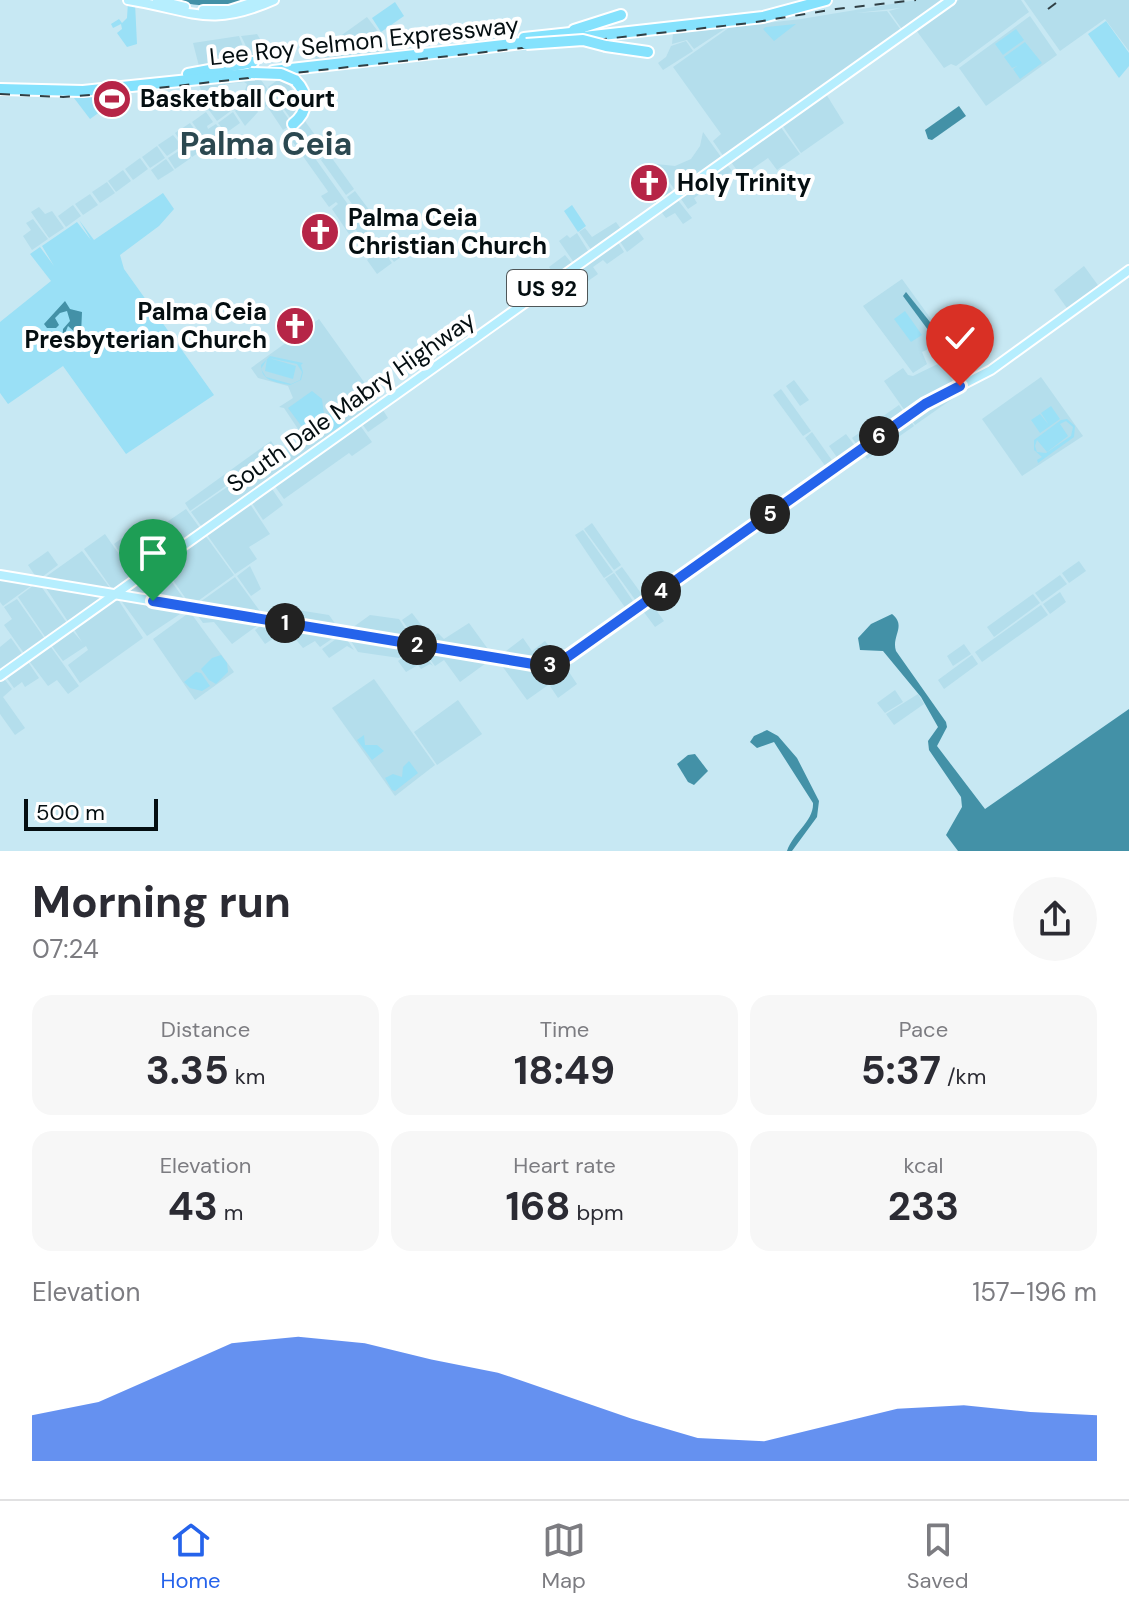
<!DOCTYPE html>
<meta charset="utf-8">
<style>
body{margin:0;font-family:"DM Sans",sans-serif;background:#f7f7f7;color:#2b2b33;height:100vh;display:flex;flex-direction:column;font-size:30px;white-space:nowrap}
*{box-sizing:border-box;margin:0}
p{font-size:26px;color:#7c7c81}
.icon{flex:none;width:44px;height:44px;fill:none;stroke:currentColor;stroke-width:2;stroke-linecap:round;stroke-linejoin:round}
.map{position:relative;height:851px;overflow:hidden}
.sheet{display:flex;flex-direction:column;background:#fff;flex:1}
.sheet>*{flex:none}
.scale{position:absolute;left:24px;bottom:20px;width:134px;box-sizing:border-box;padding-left:8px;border:4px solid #040e11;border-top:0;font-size:22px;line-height:28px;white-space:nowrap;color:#040e11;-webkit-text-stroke:6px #fff;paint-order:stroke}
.pin{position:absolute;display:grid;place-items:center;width:68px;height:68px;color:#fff;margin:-82px -34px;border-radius:50% 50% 50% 0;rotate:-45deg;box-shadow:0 0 8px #0007}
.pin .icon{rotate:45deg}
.km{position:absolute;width:40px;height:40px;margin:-20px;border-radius:50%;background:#222;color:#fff;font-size:22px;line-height:40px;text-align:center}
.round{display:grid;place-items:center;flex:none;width:84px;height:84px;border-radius:42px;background:#f7f7f7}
.overview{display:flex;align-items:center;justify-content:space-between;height:136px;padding:0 32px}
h1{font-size:44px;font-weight:700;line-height:60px}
.stats{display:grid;grid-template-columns:repeat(3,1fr);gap:12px;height:136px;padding:8px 32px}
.stats div{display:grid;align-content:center;border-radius:20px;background:#f7f7f7;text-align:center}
.stats b{font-size:40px;font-weight:700}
.stats small{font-size:22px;font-weight:400}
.stats p{font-size:22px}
.chart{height:224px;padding:16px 32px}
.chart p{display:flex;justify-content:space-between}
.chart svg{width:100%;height:144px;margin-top:8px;fill:#2563eb;opacity:.7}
.dock{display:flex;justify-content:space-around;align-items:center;height:112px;border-top:2px solid #e1e1e2;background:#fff;font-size:22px;color:#7c7c81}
.dock a{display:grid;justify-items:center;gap:4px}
.dock .current{color:#2563eb}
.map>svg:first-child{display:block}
</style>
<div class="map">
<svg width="1129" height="851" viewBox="0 0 1129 851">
<rect width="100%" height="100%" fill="#c7e8f3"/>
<g fill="#b4deec">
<path d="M916 0H949L904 32 889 11 900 8 856 13 887 11 903 33 726 160 713 141 721 134 673 67 730 27 801 19Z"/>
<path d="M959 0H1021L1029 12 956 66 951 64 944 68 916 30Z"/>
<path d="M1024 0H1129V51L1105 19 1060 51Z"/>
<path d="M1030 16 1057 55 986 106 959 68Z"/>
<path d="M367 17 393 51 316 60 314 55Z"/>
<path d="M726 28 694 49 687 40 672 44 673 33Z"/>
<path d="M257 34 268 52 251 56 241 36Z"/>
<path d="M239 36 247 57 200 70 193 43Z"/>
<path d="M686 41 693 51 663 70 658 63 666 57 671 46Z"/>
<path d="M283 76 299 100 301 97 285 76 297 84 303 94 305 103 298 119H291L268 87Z"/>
<path d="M259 77 292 124 283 130 267 106 260 111 245 90 247 84 244 82 225 84 234 106 232 110 217 121 206 106 199 84Z"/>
<path d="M826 94 844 123 801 153 782 125Z"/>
<path d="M250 100 258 112 245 126 235 111Z"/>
<path d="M206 112 213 122 207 126 208 129 216 124 224 135 209 146 207 143V147L192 157 184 146 202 136 192 122Z"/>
<path d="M233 112 240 123 226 133 218 123Z"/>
<path d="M302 117 328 153 320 159 295 124Z"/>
<path d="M190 123 198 134 183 145 175 133Z"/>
<path d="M292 126 369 234 363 239 356 230 349 234 332 209 338 204 336 202 329 207 321 196 328 192 327 190 285 131Z"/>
<path d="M780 126 800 154 777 170 768 158 748 172 745 169 739 173 731 162Z"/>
<path d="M703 132 724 161 678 194 656 164 675 166 691 159 700 146Z"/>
<path d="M173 135 182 146 167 156 158 145Z"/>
<path d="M157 146 165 158 150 168 142 157Z"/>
<path d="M183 148 191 158 175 169 168 158Z"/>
<path d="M329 154 354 189 346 195 321 160Z"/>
<path d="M140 158 148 169 133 180 125 169Z"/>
<path d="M166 159 174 170 158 180 151 170Z"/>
<path d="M726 163 732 171 694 198 697 203 688 209 679 196Z"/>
<path d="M654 164 676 196 659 208 637 178Z"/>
<path d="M123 170 131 181 116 192 108 181Z"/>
<path d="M107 182 115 193 100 203 92 192Z"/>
<path d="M355 191 373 215 371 217 373 221 367 225 347 197Z"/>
<path d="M90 194 98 205 83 215 75 204Z"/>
<path d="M677 199 692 218 683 224 675 213 666 218 662 213 663 209Z"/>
<path d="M73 205 81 216 66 227 58 216Z"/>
<path d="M39 207 45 214 52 211 64 228 49 238 31 212Z"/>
<path d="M33 219 48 239 32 250 23 236 31 230 26 223Z"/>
<path d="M616 222 623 232 594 254 579 232 585 228 592 237Z"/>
<path d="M636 228 644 239 627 252 619 240Z"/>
<path d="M395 231 409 251 394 262 379 242Z"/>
<path d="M577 233 590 254 575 264 559 241 567 235 570 238Z"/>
<path d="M371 234 392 263 377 274 367 260 374 254 363 240Z"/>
<path d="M617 241 624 252 607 264 603 260 593 267 598 274 588 281 584 275 565 288 560 282Z"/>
<path d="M565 255 574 266 547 285 542 278 552 271 549 267Z"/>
<path d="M1084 266 1100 288 1069 311 1054 290Z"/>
<path d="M902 279 947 341 922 352 927 364 913 373 863 306Z"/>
<path d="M319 319 379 403 204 530 191 512 285 447 295 450 304 438 284 408 279 407 293 398 288 386 258 378 251 368Z"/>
<path d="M946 360 954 387 908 415 884 381 903 368 908 375 913 376Z"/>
<path d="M1041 377 1083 436 1022 476 982 419Z"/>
<path d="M794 380 809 400 800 406 786 386Z"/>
<path d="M781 389 811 431 803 436 773 395Z"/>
<path d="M955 393V397L915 425 909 416Z"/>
<path d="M899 405 906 416 860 449 852 438Z"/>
<path d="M381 407 388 418 368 432 360 421Z"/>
<path d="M908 417 914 426 867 459 861 450Z"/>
<path d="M359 424 372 442 352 456 349 453 284 499 274 485Z"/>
<path d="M812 432 836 466 818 479 816 476 826 467 805 438Z"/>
<path d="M846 434 858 450 841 463 829 446Z"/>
<path d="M271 441 277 450 190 511 185 503Z"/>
<path d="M270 486 283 505 263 520 250 500Z"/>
<path d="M248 501 270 534 249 547 257 559 235 574 205 532Z"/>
<path d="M186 509 234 575 191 606 161 563 136 575 114 544 134 529 143 540 136 527 145 521 155 530Z"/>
<path d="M592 523 621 565 614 570 584 529Z"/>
<path d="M583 530 613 572 604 578 575 535Z"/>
<path d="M105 534 134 576 116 590 112 589 84 549Z"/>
<path d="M48 551 58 565 38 580 28 565Z"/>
<path d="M82 551 113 592 103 594 105 598 69 623 44 585V578Z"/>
<path d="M1079 561 1086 571 1069 583 1062 573Z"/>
<path d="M159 564 189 606 125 592Z"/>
<path d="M250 566 261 589 251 596 237 576Z"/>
<path d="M622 567 646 600 639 605 615 572Z"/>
<path d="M614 573 637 607 629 613 605 579Z"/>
<path d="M1060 575 1067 584 1042 602 1035 593Z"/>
<path d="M0 576 36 582 3 606 0 602Z"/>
<path d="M235 577 265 618 193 607Z"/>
<path d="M38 582 69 626 48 641 18 597Z"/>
<path d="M1060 592 1066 602 1050 614 1043 604Z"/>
<path d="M660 593 667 602 656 610 664 621 655 627 640 607Z"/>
<path d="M1033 594 1040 603 994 637 987 627Z"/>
<path d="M115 595 143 638 80 683 68 665 88 650 86 646 63 661 49 642 70 628 82 642 72 626Z"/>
<path d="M117 595 189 608 147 636Z"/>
<path d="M17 599 47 642 26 656 4 625 12 619 4 607Z"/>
<path d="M1041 605 1048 615 982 662 975 652Z"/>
<path d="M285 608 329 615 341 632 269 619Z"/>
<path d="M193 609 265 620 232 644 214 622 203 623Z"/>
<path d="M190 612 234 672 195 700 153 639Z"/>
<path d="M412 613 429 635 437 631 419 644 402 620Z"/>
<path d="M370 615 399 619 408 633 406 645 414 647 399 658 358 652 349 638 352 628Z"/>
<path d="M267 621 277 636 265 644 255 630Z"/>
<path d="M276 623 339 634 320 647 315 641 303 648 293 636 279 634 273 626Z"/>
<path d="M469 623 493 656 422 645 438 633 444 639Z"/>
<path d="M343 634 354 650 347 646 329 658 322 649Z"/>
<path d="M11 638 25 658 3 673 0 669V647Z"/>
<path d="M523 638 532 651 545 641 561 661 554 664 498 657Z"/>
<path d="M48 643 79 686 68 694 57 680 48 686 27 658Z"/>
<path d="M964 644 971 654 953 666 947 656Z"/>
<path d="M419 646 433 666 430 664 421 669 418 665 406 672 398 661Z"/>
<path d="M421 647 493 658 460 682 444 660 435 666Z"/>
<path d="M972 655 978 664 944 689 938 680Z"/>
<path d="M26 659 39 678 25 687 22 682 14 688 4 674Z"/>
<path d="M497 659 563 663 568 671 527 700Z"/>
<path d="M569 672 577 684 558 698 550 686Z"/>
<path d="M2 676 12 689 3 697 25 728 15 735 0 714V677Z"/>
<path d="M374 679 435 765 395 796 332 708Z"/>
<path d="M895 690 903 702 885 713 877 703Z"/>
<path d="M918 694 924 704 894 725 886 714Z"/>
<path d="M458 700 482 734 437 765 414 732Z"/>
</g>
<g fill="#9ae0f6" fill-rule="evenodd">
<path d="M128 2 135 3 137 44 127 47 117 33 122 29 121 24 113 28 111 24 119 19 122 23 127 18Z"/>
<path d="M395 2 404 16 381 32 372 18Z"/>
<path d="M1106 21 1129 53V66L1119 78 1088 34Z"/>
<path d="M796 24 774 41 763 29 766 27Z"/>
<path d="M402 28 412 42C403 48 395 46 387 38Z"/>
<path d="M1016 29 1024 40 1003 55 995 44Z"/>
<path d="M1025 42 1042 63 1020 79 1013 69 1017 66 1012 68 1004 57Z"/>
<path d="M125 94 90 119 74 98Z"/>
<path d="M163 193 174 209 159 226 120 255 124 269 214 395 126 454 63 366 8 404 0 393V322L51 281 30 254 40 247 54 266 42 246 77 222 91 240 79 220 94 240Z"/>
<path d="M572 205 586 226 578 232 564 211Z"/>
<path d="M905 311 922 335 911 342 894 319Z"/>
<path d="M270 356 303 363 301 365 303 372 301 380 290 385C277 382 261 382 261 365ZM269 358 297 364 302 372 300 380 291 384 266 377 261 369 267 359 265 371 293 379 296 366Z"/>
<path d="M312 391 322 399 324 414 318 423 305 431 288 408Z"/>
<path d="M1051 406 1060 419 1040 433 1031 420 1040 414 1049 425 1041 413Z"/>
<path d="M334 407 345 423 330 433 326 418Z"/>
<path d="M1067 419 1075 426 1074 437 1038 463 1037 460 1042 457 1034 450V440L1061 420ZM1066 421 1073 427 1071 436 1046 453 1037 452 1035 446 1037 440 1047 452 1068 436 1060 424Z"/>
<path d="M221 655 227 663 228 672 216 684 209 680 201 669 212 658Z"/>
<path d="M196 672 201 673 210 686 202 691 190 688 184 682Z"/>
<path d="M364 735 365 745H377L384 751 372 760 357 740Z"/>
<path d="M409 761 418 773 395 791 392 790 385 778 393 774 402 777 403 767Z"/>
</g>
<g fill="#4391a7">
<path d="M171 0H252C223 9 201 7 171 0Z"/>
<path d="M959 106 966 116 932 140 928 139 925 130Z"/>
<path d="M906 292 934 327 931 334 903 296Z"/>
<path d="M65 301 70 309 82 312 81 334 78 335 68 326 62 341 63 329 70 321 67 311 60 313 55 318 59 325 56 328H47L44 324Z"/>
<path d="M892 614C907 626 891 636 896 651L946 722 947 727 937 746 985 809 1129 709V851H958L946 835 962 807 961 797 929 750 928 741 938 727 921 697 883 651 860 650 858 638 871 624Z"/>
<path d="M767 730 778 736 797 758 819 801 817 817 792 851H787C793 833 814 821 813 803L774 742 757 748 750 742 754 736Z"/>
<path d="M695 754 708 771 694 785 688 782 677 764 688 755Z"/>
</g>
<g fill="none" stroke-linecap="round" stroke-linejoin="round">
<defs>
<g id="major">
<path d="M128 0C191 10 209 29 274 0"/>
<path d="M157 0 185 7"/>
<path d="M203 10H229L260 0"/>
<path d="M0 575 532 664H555L572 654 925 404 991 370 1129 270"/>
<path d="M0 676 951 0"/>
</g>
<g id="highway">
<path d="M574 30 621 15"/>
<path d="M524 38 580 32"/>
<path d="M575 38 763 17 826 0"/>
<path d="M606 46 648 52"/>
<path d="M273 71 531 42"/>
<path d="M188 74 253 62"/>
<path d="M0 89 83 91 257 73"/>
<path d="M293 124C309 111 309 94 295 80"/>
</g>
</defs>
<use href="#major" stroke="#fff" stroke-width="12"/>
<use href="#highway" stroke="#fff" stroke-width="14"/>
<use href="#major" stroke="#b6eefe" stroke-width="8"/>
<use href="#highway" stroke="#85e2fd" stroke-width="10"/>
<g stroke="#303f44" stroke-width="2" stroke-dasharray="10 10" stroke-linecap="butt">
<path d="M1048 9 1060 0"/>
<path d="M0 94 63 97 103 94 750 23 836 9 916 0"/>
</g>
<defs>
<g id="highway-bridge">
<path d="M526 44 583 40 606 46"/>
<path d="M251 73 281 74 295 80"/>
</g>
</defs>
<use href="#highway-bridge" stroke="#fff" stroke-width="14" stroke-linecap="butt"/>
<use href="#highway-bridge" stroke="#85e2fd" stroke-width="10"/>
</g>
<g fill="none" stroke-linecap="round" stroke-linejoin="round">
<defs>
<path id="route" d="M153 601 533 664H554L569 656 925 404 960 386"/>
</defs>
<use href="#route" stroke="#fff" stroke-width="16"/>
<use href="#route" stroke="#2563eb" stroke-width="10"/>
</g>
<defs>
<symbol id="stadium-disc" viewBox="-11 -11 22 22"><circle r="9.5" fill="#b62547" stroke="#fff"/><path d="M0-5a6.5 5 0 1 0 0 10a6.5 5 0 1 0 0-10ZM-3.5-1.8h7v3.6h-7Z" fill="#fff"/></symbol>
<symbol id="church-disc" viewBox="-11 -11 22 22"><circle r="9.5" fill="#b62547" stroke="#fff"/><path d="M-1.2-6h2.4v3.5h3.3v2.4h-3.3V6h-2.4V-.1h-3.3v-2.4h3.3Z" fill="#fff"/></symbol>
</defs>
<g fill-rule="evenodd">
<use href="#stadium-disc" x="90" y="77" width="44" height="44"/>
<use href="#church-disc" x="627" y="161" width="44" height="44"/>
<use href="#church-disc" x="298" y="210" width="44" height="44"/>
<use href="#church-disc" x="273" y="304" width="44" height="44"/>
</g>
<g text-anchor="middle" stroke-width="8" stroke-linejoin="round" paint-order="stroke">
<rect fill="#fff" stroke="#4f5658" stroke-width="2" x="507" y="270" width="80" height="36" rx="6"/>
<g font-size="22" font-weight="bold" fill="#040e11">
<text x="547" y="296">US 92</text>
</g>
<g font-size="24" fill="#040e11" stroke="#fff">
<text transform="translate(364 41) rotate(-6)" y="8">Lee Roy Selmon Expressway</text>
<text transform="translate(351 402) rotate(-35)" y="8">South Dale Mabry Highway</text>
</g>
<g font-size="24" font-weight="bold" fill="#040e11" stroke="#fff" text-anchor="start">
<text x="140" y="107">Basketball Court</text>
<text x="677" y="191">Holy Trinity</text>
<text x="348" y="226">Palma Ceia<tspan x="348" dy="28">Christian Church</tspan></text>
<text x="267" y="320" text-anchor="end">Palma Ceia<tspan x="267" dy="28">Presbyterian Church</tspan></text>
</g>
<g font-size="32" font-weight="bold" fill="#2b4850" stroke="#fff">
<text x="266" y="155">Palma Ceia</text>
</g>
</g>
</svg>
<div class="scale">500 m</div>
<div class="pin" style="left:153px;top:601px;background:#1e9e55"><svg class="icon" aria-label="arrive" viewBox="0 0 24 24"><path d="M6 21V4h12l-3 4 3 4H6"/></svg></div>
<div class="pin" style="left:960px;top:386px;background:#d93025"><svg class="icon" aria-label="check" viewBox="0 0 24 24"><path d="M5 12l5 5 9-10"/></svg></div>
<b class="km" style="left:285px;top:623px">1</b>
<b class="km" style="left:417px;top:645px">2</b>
<b class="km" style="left:550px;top:665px">3</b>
<b class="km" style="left:661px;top:591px">4</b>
<b class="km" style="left:770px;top:514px">5</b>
<b class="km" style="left:879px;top:436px">6</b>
</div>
<section class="sheet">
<div class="overview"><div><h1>Morning run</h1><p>07:24</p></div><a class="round"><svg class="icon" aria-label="share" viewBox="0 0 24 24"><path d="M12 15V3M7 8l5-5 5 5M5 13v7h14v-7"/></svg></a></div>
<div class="stats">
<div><p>Distance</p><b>3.35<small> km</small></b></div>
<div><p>Time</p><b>18:49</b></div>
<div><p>Pace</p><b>5:37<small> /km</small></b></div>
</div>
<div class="stats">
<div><p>Elevation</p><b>43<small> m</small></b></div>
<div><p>Heart rate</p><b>168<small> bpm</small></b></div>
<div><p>kcal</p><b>233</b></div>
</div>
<div class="chart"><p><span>Elevation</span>157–196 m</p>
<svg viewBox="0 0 160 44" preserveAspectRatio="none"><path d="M0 44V30L10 26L20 17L30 8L40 6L50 8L60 13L70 17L80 24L90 31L100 37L110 38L120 33L130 28L140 27L150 29L160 30V44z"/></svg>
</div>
</section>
<nav class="dock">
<a class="current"><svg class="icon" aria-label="home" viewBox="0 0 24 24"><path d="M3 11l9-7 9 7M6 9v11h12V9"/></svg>Home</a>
<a><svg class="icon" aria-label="map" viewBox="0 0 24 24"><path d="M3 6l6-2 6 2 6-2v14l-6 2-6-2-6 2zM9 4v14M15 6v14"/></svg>Map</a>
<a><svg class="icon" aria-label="saved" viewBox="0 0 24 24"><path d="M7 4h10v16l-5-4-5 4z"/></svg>Saved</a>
</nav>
